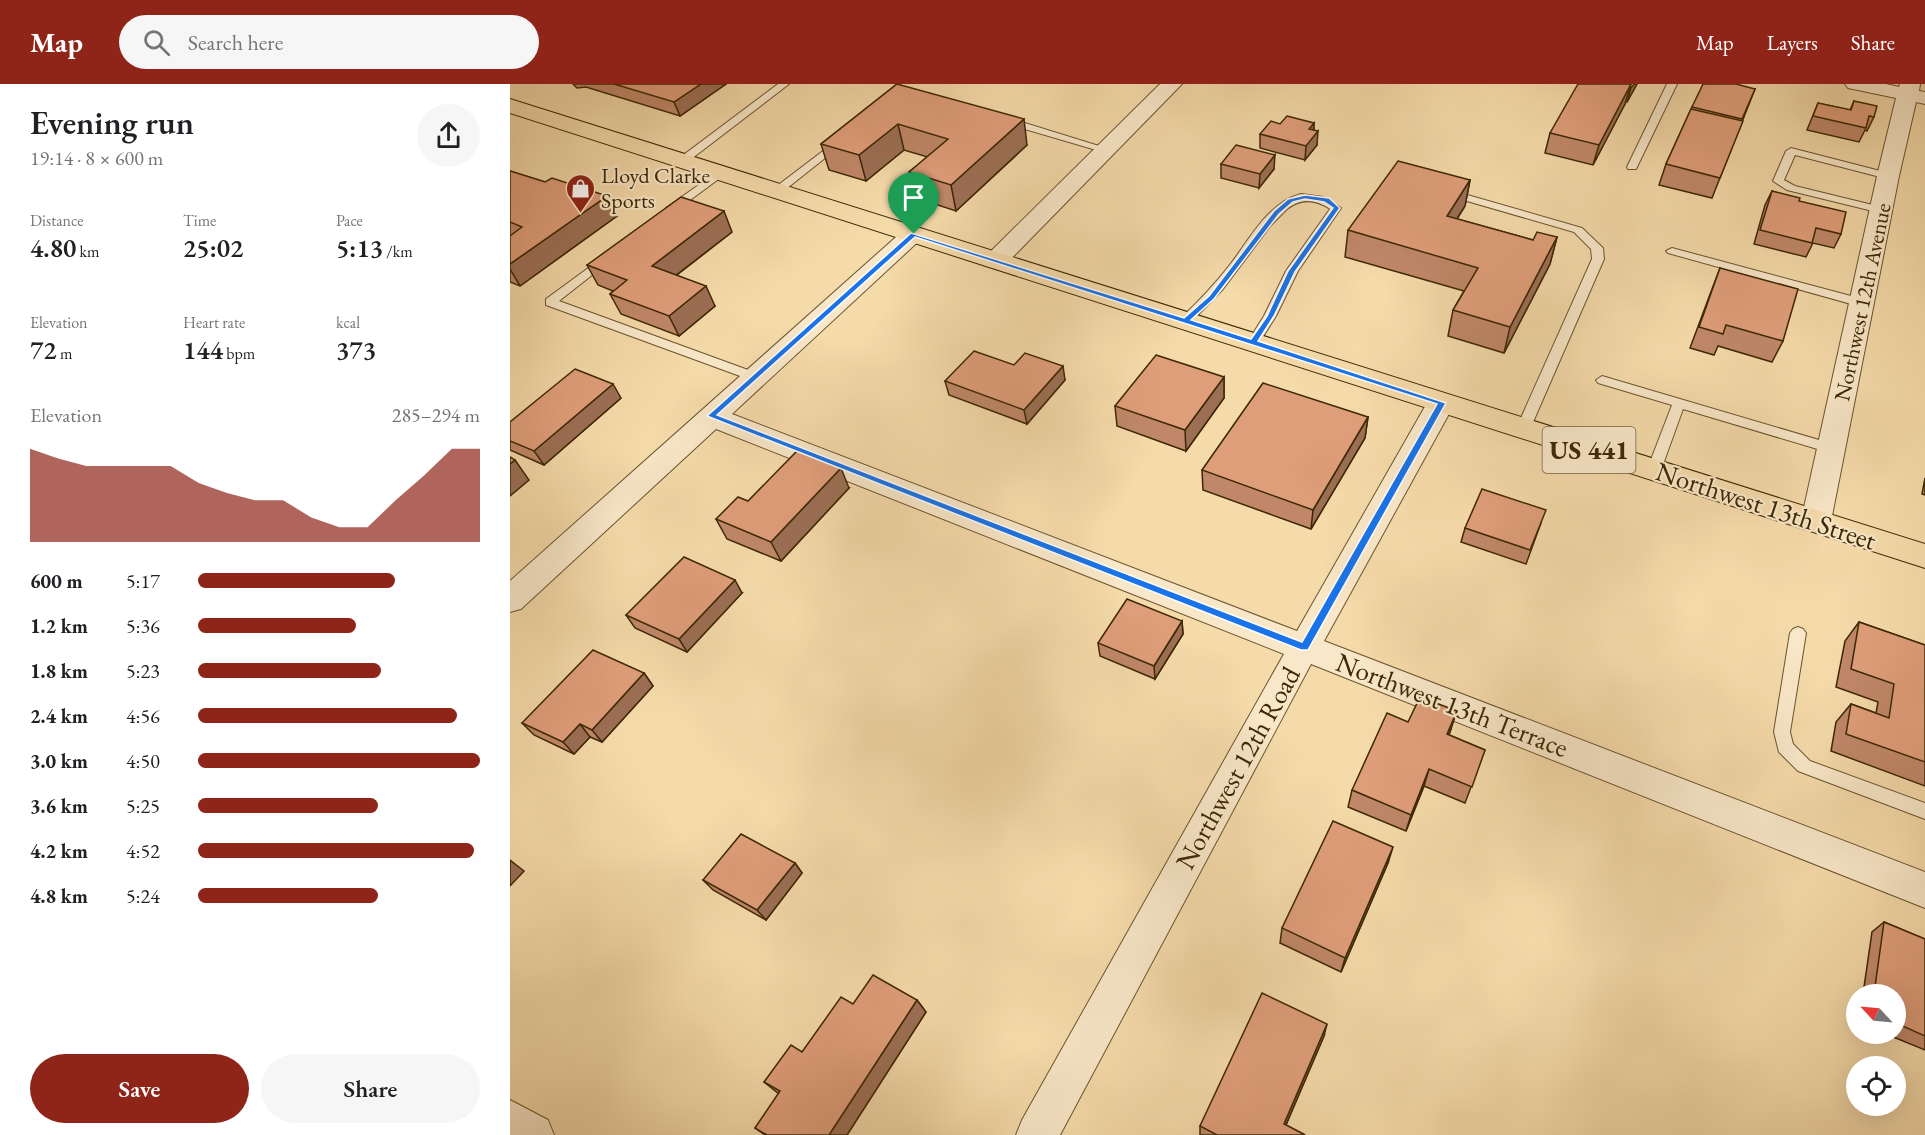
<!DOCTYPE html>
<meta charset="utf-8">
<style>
body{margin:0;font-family:"EB Garamond",serif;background:#f6f6f6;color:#202124;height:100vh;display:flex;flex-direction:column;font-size:22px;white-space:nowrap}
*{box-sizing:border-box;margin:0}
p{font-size:20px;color:#757577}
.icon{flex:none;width:33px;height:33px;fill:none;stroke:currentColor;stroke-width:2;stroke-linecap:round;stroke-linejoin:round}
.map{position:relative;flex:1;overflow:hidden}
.details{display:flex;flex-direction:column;background:#fff;width:510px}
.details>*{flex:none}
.needle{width:39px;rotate:296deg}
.tools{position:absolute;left:1336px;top:900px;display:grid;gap:12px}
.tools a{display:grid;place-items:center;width:60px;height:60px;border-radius:50%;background:#fff;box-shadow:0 6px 24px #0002;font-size:30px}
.pin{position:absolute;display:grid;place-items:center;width:51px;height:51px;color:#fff;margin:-62px -26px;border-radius:50% 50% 50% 0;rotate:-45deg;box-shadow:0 0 6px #0007}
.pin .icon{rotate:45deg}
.round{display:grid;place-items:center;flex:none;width:63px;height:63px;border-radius:32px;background:#f6f6f6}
.summary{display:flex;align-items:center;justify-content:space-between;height:102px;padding:0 30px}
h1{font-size:33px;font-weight:600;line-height:45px}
.metrics{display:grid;grid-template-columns:repeat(3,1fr);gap:9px;height:102px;padding:6px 30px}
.metrics div{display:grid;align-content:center}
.metrics b{font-size:26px;font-weight:600}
.metrics small{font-size:16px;font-weight:400}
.metrics p{font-size:16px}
.chart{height:168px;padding:12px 30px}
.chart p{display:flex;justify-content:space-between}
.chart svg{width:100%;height:108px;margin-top:6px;fill:#8f2418;opacity:.7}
.action{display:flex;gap:12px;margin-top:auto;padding:12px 30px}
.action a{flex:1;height:69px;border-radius:36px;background:#8f2418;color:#fff;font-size:24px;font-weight:600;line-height:69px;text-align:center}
.action a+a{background:#f6f6f6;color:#202124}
ul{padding:0 30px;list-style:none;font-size:20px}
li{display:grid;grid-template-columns:96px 72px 1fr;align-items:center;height:45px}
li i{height:15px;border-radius:8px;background:#8f2418}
header{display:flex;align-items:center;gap:36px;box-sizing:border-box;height:84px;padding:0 30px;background:#8f2418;color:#fff}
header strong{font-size:28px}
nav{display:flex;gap:33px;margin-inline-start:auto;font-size:21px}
.search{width:420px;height:54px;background:#f6f6f6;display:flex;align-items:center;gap:15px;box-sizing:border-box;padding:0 21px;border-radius:33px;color:#757577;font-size:22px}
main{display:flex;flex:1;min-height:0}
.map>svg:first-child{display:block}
</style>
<header>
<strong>Map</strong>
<div class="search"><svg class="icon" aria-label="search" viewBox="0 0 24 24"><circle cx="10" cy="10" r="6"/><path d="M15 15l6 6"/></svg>Search here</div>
<nav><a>Map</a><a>Layers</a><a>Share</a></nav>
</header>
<main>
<section class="details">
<div class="summary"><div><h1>Evening run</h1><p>19:14 · 8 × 600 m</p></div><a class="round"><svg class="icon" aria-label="share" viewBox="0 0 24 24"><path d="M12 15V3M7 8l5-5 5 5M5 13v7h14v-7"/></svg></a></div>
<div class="metrics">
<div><p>Distance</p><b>4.80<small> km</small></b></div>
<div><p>Time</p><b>25:02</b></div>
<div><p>Pace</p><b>5:13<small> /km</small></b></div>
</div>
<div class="metrics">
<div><p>Elevation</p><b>72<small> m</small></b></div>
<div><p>Heart rate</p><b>144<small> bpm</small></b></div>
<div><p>kcal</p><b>373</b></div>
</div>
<div class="chart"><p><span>Elevation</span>285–294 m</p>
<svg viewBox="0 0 160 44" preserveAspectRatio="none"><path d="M0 44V6L10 10L20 13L30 13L40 13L50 13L60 20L70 24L80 27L90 27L100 34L110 38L120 38L130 27L140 17L150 6L160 6V44z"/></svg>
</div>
<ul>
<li><b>600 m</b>5:17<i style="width:70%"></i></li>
<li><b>1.2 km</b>5:36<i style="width:56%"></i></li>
<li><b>1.8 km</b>5:23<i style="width:65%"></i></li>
<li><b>2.4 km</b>4:56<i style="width:92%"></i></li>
<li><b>3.0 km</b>4:50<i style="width:100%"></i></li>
<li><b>3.6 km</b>5:25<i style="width:64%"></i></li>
<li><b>4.2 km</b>4:52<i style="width:98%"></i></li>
<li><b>4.8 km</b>5:24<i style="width:64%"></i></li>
</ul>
<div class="action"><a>Save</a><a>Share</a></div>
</section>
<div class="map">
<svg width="1415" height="1051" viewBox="0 0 1415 1051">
<rect width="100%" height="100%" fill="#f5daaa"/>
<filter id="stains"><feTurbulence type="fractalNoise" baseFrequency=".00333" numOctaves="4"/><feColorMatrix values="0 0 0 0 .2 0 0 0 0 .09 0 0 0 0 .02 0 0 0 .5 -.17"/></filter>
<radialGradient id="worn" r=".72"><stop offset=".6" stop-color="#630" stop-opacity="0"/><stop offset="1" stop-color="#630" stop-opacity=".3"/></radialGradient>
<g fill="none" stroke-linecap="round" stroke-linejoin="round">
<defs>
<g id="lane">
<path d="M268 0H279L176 79H168V75Z"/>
<path d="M1157 0H1167L1127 83 1126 85H1118L1117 83Z"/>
<path d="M491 34H499L602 66 593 68 491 38Z"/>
<path d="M330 54 335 57 334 59 271 109H263V105Z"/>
<path d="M1281 64 1382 90 1383 92 1378 95 1285 71 1274 96 1285 102 1375 124 1376 126 1371 129 1277 106 1263 97 1276 67Z"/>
<path d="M210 86 215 89 214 91 164 128H156V124Z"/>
<path d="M947 108 1072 144 1093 164 1094 175 1020 345 1013 350 1006 345 1082 175 1081 165 1064 148 943 113V109Z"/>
<path d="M791 110 813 113 831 124 788 187 766 232 747 262 743 263 737 259 754 232 776 187 820 125C805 115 791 114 777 125L761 141 713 205 679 240H671V234C688 218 704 201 719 182 739 157 757 119 791 110Z"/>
<path d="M1162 164 1356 216 1358 219 1352 223 1158 169 1156 167Z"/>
<path d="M96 171 102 175 100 177 49 217 249 290 251 293 249 296H241L36 221V215Z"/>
<path d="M1092 292 1326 361 1328 364 1321 369 1173 325 1151 386 1149 389H1139L1137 386 1162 321 1088 299 1086 296Z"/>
<path d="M1288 543 1293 545 1296 549 1280 648 1283 660 1300 677 1415 719V735L1288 687 1269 668 1264 648 1280 549 1283 545Z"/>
</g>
<g id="street">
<path d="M650 0H672L494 182 485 184 476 182 473 177 476 172Z"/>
<path d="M1335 0H1376L1389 3 1390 0H1410L1409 7 1415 8V20L1406 18 1389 92 1321 437 1316 445 1306 448 1296 445 1291 437 1367 92 1386 14 1338 4Z"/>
<path d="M403 143 411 145 415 150 411 155 222 330 787 547 921 312 931 310 941 312 945 319 814 557 1415 788V824L801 580 550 1051H506L512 1036 774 570 206 345 11 525 0 528V497L395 145Z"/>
<path d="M0 1016 38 1036 44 1051H0Z"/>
</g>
<path id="primary" d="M0 15 1415 460V484L0 29Z"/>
</defs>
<use href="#lane" stroke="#6b542e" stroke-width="2"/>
<use href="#street" stroke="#6b542e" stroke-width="2"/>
<use href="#primary" stroke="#3d2804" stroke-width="2"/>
<use href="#lane" fill="#f8e7c8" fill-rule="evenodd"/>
<use href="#street" fill="#f8e7c8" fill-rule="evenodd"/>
<use href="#primary" fill="#f5daaa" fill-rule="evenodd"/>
</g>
<g fill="#c08869" stroke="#3d2804" stroke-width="1.5">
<path d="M63 0H216L170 32 76 3 67 4Z"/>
<path d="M387 0 517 61 446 127 406 114 399 88 418 73 394 66 356 97 319 86 311 60Z"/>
<path d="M1127 0 1117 18H1116L1083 81 1035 69 1040 49Z"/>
<path d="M1245 5 1202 114 1149 101 1156 80 1182 23Z"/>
<path d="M1344 17 1364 33 1357 47 1355 46 1349 58 1297 46 1308 19 1340 26Z"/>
<path d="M804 39V46L807 61 795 76 750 64V50L770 40Z"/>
<path d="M711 80 764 85 749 104 711 94Z"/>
<path d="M0 87 35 98 97 112 107 132 10 202 0 198Z"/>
<path d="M960 96 955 122 947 135 1023 156 1047 153 1040 180 994 269 938 252 943 226 954 207 835 173 838 146Z"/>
<path d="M1262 107 1289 117 1331 150 1324 164 1303 159 1296 173 1244 160 1255 121Z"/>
<path d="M222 148 167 191 205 222 169 252 111 230 100 210 103 207 88 201 77 181Z"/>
<path d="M1210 184 1273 257 1262 278 1208 262 1204 271 1180 264 1202 205Z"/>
<path d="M504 281 555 296 517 340 439 311 435 297Z"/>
<path d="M714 293V314L676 367 607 342 605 322Z"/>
<path d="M111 314 34 381 0 366V338Z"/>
<path d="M858 333 855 354 801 445 693 406 692 386Z"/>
<path d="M1415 394V411L1412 410Z"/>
<path d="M339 404 271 477 217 455 206 435 238 417Z"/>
<path d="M1031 439 1016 480 951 458 955 444Z"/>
<path d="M232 509 177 568 125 544 116 531Z"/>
<path d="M672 537 673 550 645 595 590 572 588 559Z"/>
<path d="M1349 538 1415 561V702L1321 667 1326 638 1341 620 1366 629 1368 618 1326 603 1335 557Z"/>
<path d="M134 589 143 602 92 658 80 653 64 670 24 651 12 639Z"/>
<path d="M898 638 941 645 939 651 975 666 955 719 914 702 896 747 838 723 842 706Z"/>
<path d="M285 779 292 789 256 836 203 806 193 796Z"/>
<path d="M878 779 831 888 770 859 772 844Z"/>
<path d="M1374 838 1415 855V966L1376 950H1386V910H1353L1362 848Z"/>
<path d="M407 916 416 928 337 1051H255L245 1044 269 1010 254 998 292 968 343 920Z"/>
<path d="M814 952 776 1041 795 1051H690V1042Z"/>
</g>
<g fill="#9c6f55" stroke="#3d2804" stroke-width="1.5">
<path d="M191 0H216L170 32 164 18Z"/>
<path d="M1121 0 1115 20 1083 81 1089 61Z"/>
<path d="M1124 0H1127L1117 18 1121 4Z"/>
<path d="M514 35 517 61 446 127 441 101Z"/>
<path d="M804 39 803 52 808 47 807 61 795 76 796 62 799 45Z"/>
<path d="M388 40 394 66 356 97 349 71Z"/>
<path d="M765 71 764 85 749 104 750 90Z"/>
<path d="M960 96 955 122 932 158 937 132Z"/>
<path d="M97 112 107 132 10 202 0 185V180Z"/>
<path d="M214 127 222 148 152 202 142 182Z"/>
<path d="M1047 153 1040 180 994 269 1000 243Z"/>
<path d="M196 202 205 222 169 252 159 232Z"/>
<path d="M553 282 555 296 517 340 514 326Z"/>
<path d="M714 293V314L676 367 675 346Z"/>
<path d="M103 300 111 314 34 381 24 367Z"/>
<path d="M858 333 855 354 801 445 803 426Z"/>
<path d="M5 376 19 396 0 412V380Z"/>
<path d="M331 384 339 404 271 477 261 458Z"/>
<path d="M225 496 232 509 177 568 169 555Z"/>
<path d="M672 537 673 550 645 595 644 582Z"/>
<path d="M134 589 143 602 92 658 82 646Z"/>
<path d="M947 627 941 645 932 668 937 650Z"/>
<path d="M70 640 80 653 64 670 53 658Z"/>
<path d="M919 685 914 702 896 747 901 731Z"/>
<path d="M883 763 878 779 831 888 835 874Z"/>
<path d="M0 776 14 787 0 802Z"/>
<path d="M285 779 292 789 256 836 247 826Z"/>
<path d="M407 916 416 928 337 1051H319Z"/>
<path d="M817 940 814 952 772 1050 774 1040Z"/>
</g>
<g fill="#df9e7a" stroke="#3d2804" stroke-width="1.5">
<path d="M104 0H191L164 18Z"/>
<path d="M387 0 514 35 441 101 399 88 438 55 388 40 349 71 311 60Z"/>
<path d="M1068 0H1121L1089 61 1040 49Z"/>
<path d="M1193 0H1226L1245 5 1232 35 1182 23Z"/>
<path d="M1344 17 1367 22 1364 33 1359 32 1356 44 1303 32 1308 19 1341 26Z"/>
<path d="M1181 25 1233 37 1210 94 1156 80Z"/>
<path d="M777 32 804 39 799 45 808 47 796 62 750 50 761 37 770 40Z"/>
<path d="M726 61 765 71 750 90 711 80Z"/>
<path d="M888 77 960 96 937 132 1023 156 1027 148 1047 153 1000 243 943 226 968 184 838 146Z"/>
<path d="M0 87 35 98 42 94 97 112 0 180V152L12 143 0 138Z"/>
<path d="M1262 107 1290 114 1289 117 1336 128 1331 150 1306 144 1302 159 1250 146Z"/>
<path d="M171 113 214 127 142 182 196 202 159 232 100 210 117 196 77 181Z"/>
<path d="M1210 184 1288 205 1273 257 1216 241 1213 250 1189 243Z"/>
<path d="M464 267 504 281 515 269 553 282 514 326 435 297Z"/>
<path d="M646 271 714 293 675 346 605 322Z"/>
<path d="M65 285 103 300 24 367 0 357V338Z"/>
<path d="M753 299 858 333 803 426 692 386Z"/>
<path d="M287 367 331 384 261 458 206 435 228 413 238 417Z"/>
<path d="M0 373 5 376 0 380Z"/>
<path d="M972 405 1036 426 1020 466 955 444Z"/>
<path d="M174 473 225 496 169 555 116 531Z"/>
<path d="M617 515 672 537 644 582 588 559Z"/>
<path d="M1349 538 1415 561V678L1336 650 1341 620 1379 634 1384 600 1341 585Z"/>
<path d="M83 566 134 589 82 646 70 640 53 658 12 639Z"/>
<path d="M910 613 947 627 937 650 975 666 962 703 919 685 901 731 842 706 877 629 898 638Z"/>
<path d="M823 737 883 763 835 874 772 844Z"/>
<path d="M231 750 285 779 247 826 193 796Z"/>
<path d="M1374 838 1415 855V952L1386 939V910H1364Z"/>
<path d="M363 891 407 916 319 1051H257L245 1044 270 1007 254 998 281 961 292 968 331 913 343 920Z"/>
<path d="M752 909 817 940 774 1040 795 1051H707L690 1042Z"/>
</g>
<path fill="#1a73e8" stroke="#fff" stroke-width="1.5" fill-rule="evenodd" d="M795 111 819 114 830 124 785 188 764 232 748 257 936 319 798 566H791L197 332 401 149 674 234 699 212 764 127 778 115ZM795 115 814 118 823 124 778 187 757 232 741 255 681 236 704 215 769 130 783 118ZM405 153 927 320 792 558 207 331Z"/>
<defs>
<symbol id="shop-pin" viewBox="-11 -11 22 30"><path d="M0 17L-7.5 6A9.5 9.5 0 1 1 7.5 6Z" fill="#8f2418" stroke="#f8e7c8"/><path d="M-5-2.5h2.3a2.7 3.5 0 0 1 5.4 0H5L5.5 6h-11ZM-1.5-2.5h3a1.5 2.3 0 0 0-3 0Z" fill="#fff"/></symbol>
</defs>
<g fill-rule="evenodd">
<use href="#shop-pin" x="54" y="88" width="33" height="45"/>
</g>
<g text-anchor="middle" stroke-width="4.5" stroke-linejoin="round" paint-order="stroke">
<g font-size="22" fill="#3d2804" stroke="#f8e7c8" text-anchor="start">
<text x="91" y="99">Lloyd Clarke<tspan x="91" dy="25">Sports</tspan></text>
</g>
<g font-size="22" fill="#3d2804" stroke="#f8e7c8">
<text transform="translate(1352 218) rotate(-78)" y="8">Northwest 12th Avenue</text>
</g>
<rect fill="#f8e7c8" stroke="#75613f" stroke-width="1.5" x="1032.5" y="343" width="93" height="46" rx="4.5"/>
<g font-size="26" font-weight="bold" fill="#3d2804">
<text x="1079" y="375">US 441</text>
</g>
<g font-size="27" fill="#3d2804" stroke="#f8e7c8">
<text transform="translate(1256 422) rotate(18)" y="9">Northwest 13th Street</text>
<text transform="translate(942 621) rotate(21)" y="9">Northwest 13th Terrace</text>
<text transform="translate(728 684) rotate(-61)" y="9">Northwest 12th Road</text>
</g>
</g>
<rect width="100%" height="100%" filter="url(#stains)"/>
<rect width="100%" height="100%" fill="url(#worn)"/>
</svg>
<div class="tools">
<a><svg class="needle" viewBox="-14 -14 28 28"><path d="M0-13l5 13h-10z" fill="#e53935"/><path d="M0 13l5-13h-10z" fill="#757577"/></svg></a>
<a><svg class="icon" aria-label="locate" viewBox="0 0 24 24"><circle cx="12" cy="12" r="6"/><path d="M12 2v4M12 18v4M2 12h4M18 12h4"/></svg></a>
</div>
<div class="pin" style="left:404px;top:150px;background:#1e9e55"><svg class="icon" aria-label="arrive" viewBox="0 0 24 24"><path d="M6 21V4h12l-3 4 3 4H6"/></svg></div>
</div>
</main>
